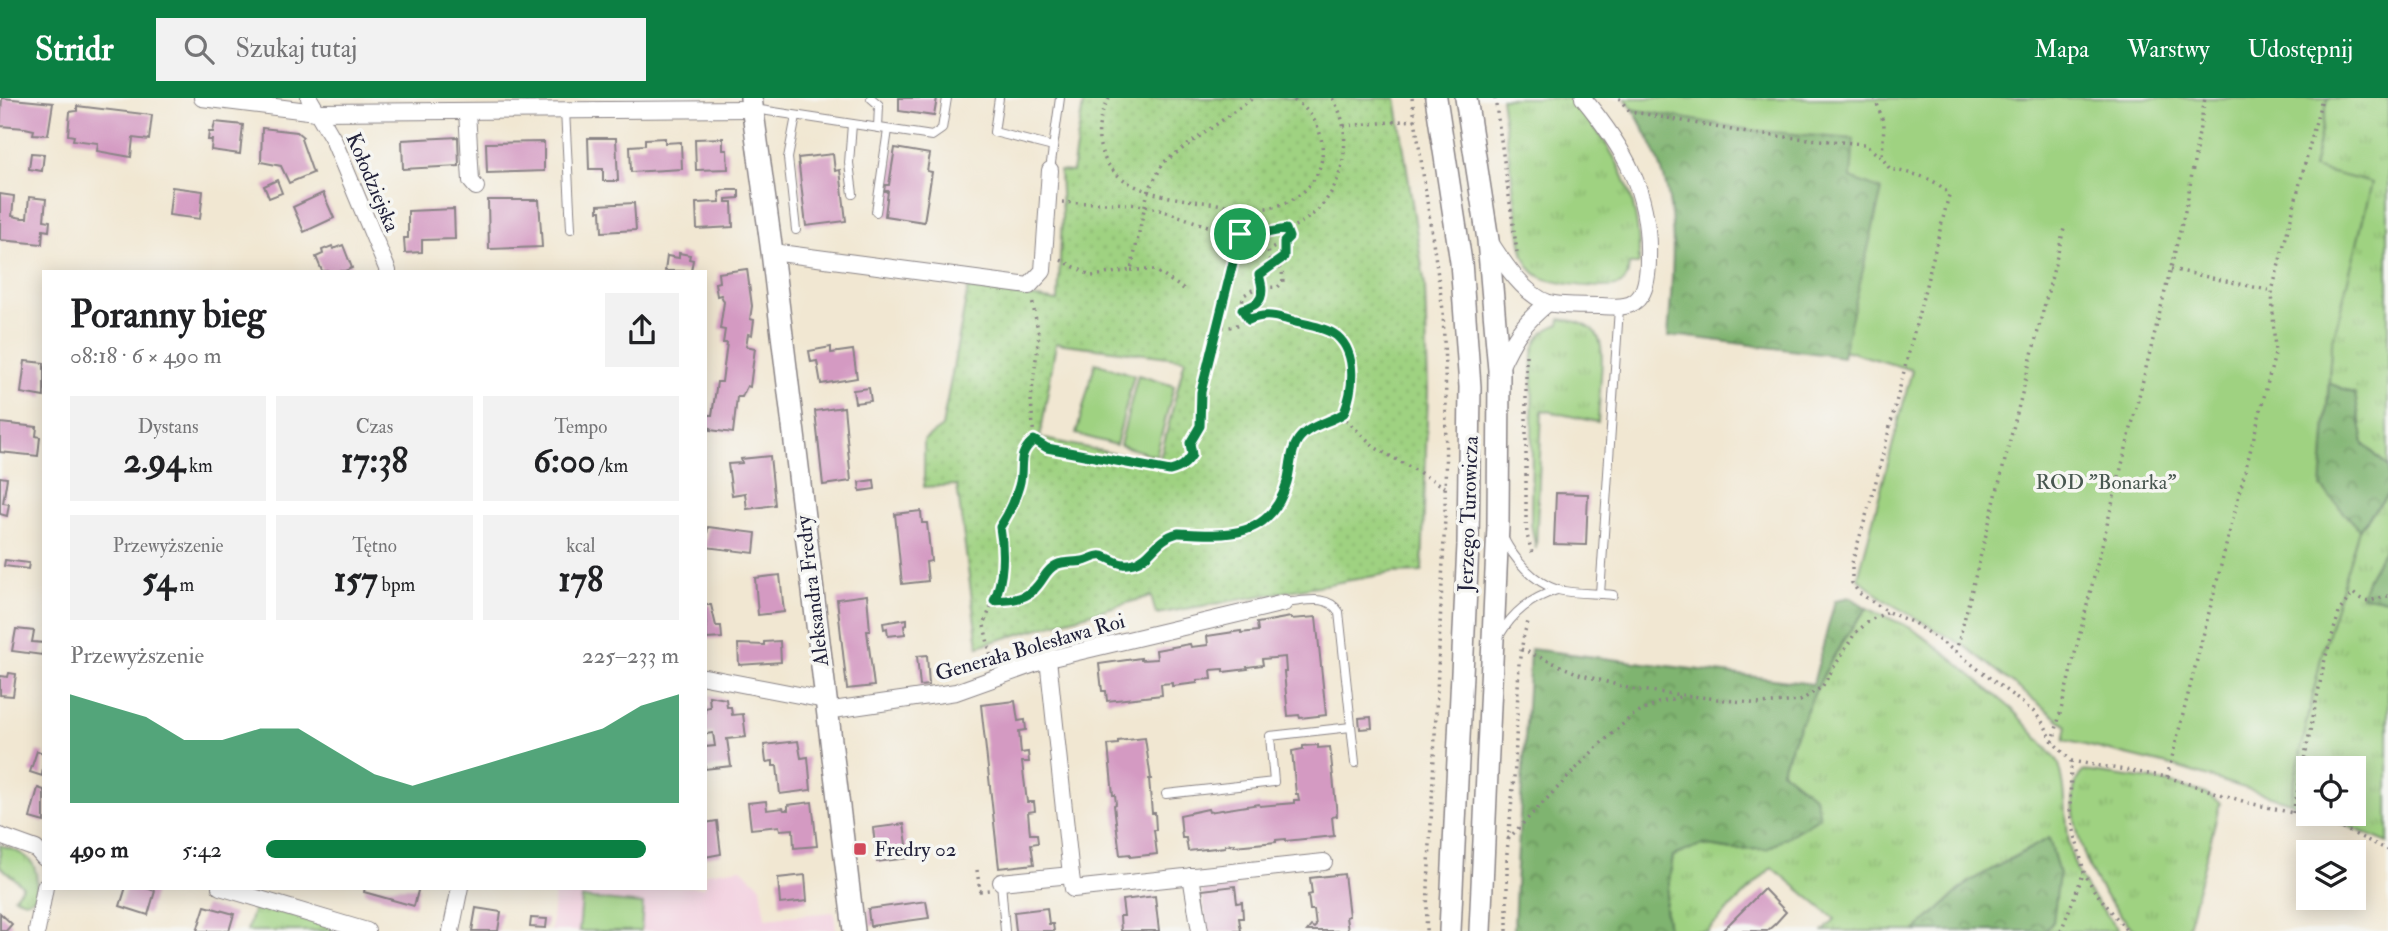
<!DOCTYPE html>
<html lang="pl">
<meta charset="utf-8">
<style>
body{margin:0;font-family:"IM FELL Double Pica",serif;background:#f2f2f2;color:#202124;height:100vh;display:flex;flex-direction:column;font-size:26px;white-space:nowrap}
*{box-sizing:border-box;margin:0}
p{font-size:23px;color:#757577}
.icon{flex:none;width:38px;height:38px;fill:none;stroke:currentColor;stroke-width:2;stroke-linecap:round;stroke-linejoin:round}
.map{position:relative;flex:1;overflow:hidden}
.drawer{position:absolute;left:42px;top:172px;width:665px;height:620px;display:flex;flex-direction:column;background:#fff;border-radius:0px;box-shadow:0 4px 18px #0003}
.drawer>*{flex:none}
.buttons{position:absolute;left:2296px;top:658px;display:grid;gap:14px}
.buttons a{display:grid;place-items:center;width:70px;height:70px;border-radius:0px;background:#fff;box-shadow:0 4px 18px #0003;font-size:35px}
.pin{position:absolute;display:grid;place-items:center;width:60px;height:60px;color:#fff;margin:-30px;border:4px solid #fff;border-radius:50%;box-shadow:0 2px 7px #0007}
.round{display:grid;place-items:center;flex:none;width:74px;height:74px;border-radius:0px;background:#f2f2f2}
.head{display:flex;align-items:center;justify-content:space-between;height:119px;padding:0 28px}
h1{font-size:38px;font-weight:800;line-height:52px}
.stats{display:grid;grid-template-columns:repeat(3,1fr);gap:10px;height:119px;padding:7px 28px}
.stats div{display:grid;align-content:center;border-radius:0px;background:#f2f2f2;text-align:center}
.stats b{font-size:35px;font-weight:800}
.stats small{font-size:19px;font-weight:400}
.stats p{font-size:19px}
.chart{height:196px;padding:14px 28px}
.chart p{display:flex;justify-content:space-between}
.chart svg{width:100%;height:126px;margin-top:7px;fill:#0b8043;opacity:.7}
ul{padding:0 28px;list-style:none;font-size:23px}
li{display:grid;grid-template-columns:112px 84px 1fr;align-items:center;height:52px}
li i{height:18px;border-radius:9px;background:#0b8043}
header{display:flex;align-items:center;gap:42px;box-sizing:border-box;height:98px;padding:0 35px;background:#0b8043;color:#fff}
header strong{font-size:33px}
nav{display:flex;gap:38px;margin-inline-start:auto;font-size:24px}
.search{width:490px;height:63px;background:#f2f2f2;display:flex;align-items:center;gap:18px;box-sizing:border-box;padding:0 24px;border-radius:0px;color:#757577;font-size:26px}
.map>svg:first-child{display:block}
</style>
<header>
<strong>Stridr</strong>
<div class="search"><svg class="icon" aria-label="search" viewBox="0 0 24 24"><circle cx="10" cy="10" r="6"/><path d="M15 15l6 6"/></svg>Szukaj tutaj</div>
<nav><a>Mapa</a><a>Warstwy</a><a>Udostępnij</a></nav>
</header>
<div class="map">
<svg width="2388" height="833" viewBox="0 0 2388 833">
<defs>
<pattern id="grass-tufts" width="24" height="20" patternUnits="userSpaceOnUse" patternTransform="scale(1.75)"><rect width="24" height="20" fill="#9fd281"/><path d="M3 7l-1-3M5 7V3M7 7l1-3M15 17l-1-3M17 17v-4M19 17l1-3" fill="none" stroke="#89b470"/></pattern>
<pattern id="forest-crowns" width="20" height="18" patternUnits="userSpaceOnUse" patternTransform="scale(1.75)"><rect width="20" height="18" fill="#7fb46f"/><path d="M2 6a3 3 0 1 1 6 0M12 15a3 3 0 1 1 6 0" fill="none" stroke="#68925c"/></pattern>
<pattern id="park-dots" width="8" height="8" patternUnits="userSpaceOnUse" patternTransform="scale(1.75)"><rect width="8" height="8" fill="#9fd281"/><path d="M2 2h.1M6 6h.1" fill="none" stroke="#89b470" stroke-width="1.8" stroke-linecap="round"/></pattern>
</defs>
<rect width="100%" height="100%" fill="#f6f6f2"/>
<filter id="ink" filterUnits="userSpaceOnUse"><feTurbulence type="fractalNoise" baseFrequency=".0143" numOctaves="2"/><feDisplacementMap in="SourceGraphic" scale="14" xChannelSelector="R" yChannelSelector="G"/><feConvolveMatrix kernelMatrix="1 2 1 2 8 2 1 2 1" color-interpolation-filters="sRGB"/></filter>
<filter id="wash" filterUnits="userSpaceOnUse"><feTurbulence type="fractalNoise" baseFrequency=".00686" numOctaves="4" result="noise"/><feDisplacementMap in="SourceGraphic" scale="28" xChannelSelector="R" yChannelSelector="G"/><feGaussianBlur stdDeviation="1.57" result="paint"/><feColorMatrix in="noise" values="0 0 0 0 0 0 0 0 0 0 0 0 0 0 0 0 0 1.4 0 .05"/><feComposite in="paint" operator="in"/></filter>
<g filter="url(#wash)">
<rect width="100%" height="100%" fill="#f1e7d2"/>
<path fill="#f3cfdf" d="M741 770 761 788 765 820 834 814 836 833H551L555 789H705V775Z"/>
<g fill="url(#grass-tufts)" stroke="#607a5e" stroke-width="2">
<path d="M1501 0H1571C1616 52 1641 96 1639 166H1629C1628 174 1628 182 1621 186 1610 193 1552 186 1539 178 1527 170 1523 158 1521 145Z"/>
<path d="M2328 0H2388V369L2364 346 2355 296 2329 285 2331 250 2313 70Z"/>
<path d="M1560 221C1601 225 1604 241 1601 278 1600 293 1599 308 1598 324L1542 312 1536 451 1531 426 1533 256C1536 240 1544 231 1559 226Z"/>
<path d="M2388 396V444L2368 480 2363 498 2388 501V745L2319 716H2354V670H2308V711L2290 704 2321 559 2359 431Z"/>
<path d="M1867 510 1913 531 1946 556 2012 611 2058 663C2070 697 2062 737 2076 770 2085 793 2104 813 2119 833H2045L2053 824 1970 783 1915 833H1824L1835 821 1772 769 1707 833H1668L1665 809 1673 758 1701 747 1733 752 1814 699 1781 672C1805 615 1827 558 1867 510Z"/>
<path d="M2084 673 2166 684 2204 695 2220 705 2187 833H2134C2121 817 2104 799 2095 781 2082 758 2060 692 2084 673Z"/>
<path d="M0 747C32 757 41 766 35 800L25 803 14 799 23 788 0 768Z"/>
<path d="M255 806 348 833H247Z"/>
</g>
<g fill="url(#forest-crowns)" stroke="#506b55" stroke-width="2">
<path d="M1633 11 1751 32 1854 41 1882 92 1843 259 1681 238 1668 239C1672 181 1680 121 1659 64 1652 46 1642 28 1633 11Z"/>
<path d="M2329 285 2355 296 2364 346 2388 369V396L2359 431 2321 389Z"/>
<path d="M2388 444V501L2362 498 2368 480Z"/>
<path d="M1850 499 1867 510C1827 558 1805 615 1781 672L1815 699 1820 719 1767 751 1733 752 1701 747 1673 758 1665 809 1668 833H1514C1517 739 1526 645 1530 551L1813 586 1835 502Z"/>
<path d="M2049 740 2059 776 2053 824 2045 833H1915L1970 783Z"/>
</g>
<path fill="url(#park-dots)" stroke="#607a5e" stroke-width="2" fill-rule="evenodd" d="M1084 0H1396L1425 188 1428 292 1422 474 1392 475 1156 516 1151 498 978 548 957 387 924 389V342L942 329 968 190 1058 203 1062 118 1060 73 1072 74ZM1056 245 1185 261 1159 365 1040 340Z"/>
<g fill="#9fd281" stroke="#607a5e" stroke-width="2">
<path d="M1625 0H2328L2313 70 2372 85 2331 250 2321 389 2359 431 2321 559 2290 704 2176 669 2064 642 2067 628 1966 549 1886 503 1858 480 1912 272 1844 252 1882 92 1851 80 1854 41 1751 32 1633 11Z"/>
<path d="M1095 265 1134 277 1116 347 1076 336Z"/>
<path d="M1138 277 1174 288 1156 358 1120 347Z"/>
<path d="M582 800 643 806 641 833H579Z"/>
</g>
<g id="blocks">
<g fill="#d49ac2">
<path d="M2 0 53 5 48 37 33 36 34 32 25 30 0 28Z"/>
<path d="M899 0H937L934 18 899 13Z"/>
<path d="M77 8 152 17 149 42 133 40 131 59 97 53 98 45 73 42 74 38 68 37 70 14 77 13Z"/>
<path d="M215 24 243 27 240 56 211 52 212 42H208L209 34H213Z"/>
<path d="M262 30 297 34 303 39 301 41 313 75 289 85 281 68 261 64Z"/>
<path d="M458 39 459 68 403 71 402 42Z"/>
<path d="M588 40H616L618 83H603V71H589Z"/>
<path d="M665 40V45L681 44 682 71 631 74 630 48 645 47V41Z"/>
<path d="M723 40V52H727L728 71 696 72 695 41Z"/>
<path d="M544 44V73L487 75 486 45Z"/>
<path d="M895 50 930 56 927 73 932 74 924 124 885 118 888 93H884L885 87H889Z"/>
<path d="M31 55 44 56 42 73 29 71Z"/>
<path d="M833 56 835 73 840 72 846 123 806 128 798 60Z"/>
<path d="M277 82 282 95 269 100 264 88Z"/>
<path d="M172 89 203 93 200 121 169 117Z"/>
<path d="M724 92H739V100L726 101V104H732L733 129 697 131 696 105 720 104 719 94Z"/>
<path d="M323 95 334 120 304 134 293 109Z"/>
<path d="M0 96 14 98 12 118 22 120H27L29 99 46 101 44 122 50 123 49 133 43 132 42 146 0 142Z"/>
<path d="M488 102H539L542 149 489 151Z"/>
<path d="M634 105 636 132 602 134 601 113H598V107Z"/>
<path d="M454 111 455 141 422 142V154L405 155 404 140H408V113Z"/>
<path d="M343 147 352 170 345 173H322L316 159 323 156 322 152 332 148 333 151Z"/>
<path d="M679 155 690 157 689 161 693 162 691 173H665L667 158 679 160Z"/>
<path d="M747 171 752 208 750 221 754 222 752 237 748 236 746 248 755 250 750 289 747 288 742 299H737L733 335 710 332 711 330 706 329 707 317H712L717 284H722L727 245H723L725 232 720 231 724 204 721 197 717 198 715 185 719 184 718 175Z"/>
<path d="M831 249V255L853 252 857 280 821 286 817 263 811 264 809 253Z"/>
<path d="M25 263 44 265V299L21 295Z"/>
<path d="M869 290 871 303 855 305 853 292Z"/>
<path d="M844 309 851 383 823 387 815 313Z"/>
<path d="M0 325 37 329 36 338 40 339 38 358 0 354Z"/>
<path d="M770 358 775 407 747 411 745 395 732 397 728 366 742 365 741 361Z"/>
<path d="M0 379 7 380 3 405 9 406 7 418 0 416Z"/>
<path d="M874 382 875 391 860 393 859 384Z"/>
<path d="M1556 395 1588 396 1586 447 1554 446Z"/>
<path d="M921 413 922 425H927L931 463 926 464 928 483 902 486 895 416Z"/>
<path d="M708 429 756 435 754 455 705 449Z"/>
<path d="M5 462 29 465 28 471 4 468Z"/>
<path d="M780 477 784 514 758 517 755 480Z"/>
<path d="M867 497 870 533H867L874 588 847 591 837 501Z"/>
<path d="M705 507H711L716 528H721L722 540 707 541Z"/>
<path d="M1291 519V521L1316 519 1326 617 1300 620 1299 617 1288 618 1284 574H1286L1285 559 1262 561 1263 567 1247 569 1248 571 1223 574V571L1211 572 1212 581 1197 582V585L1172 588V585L1161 586 1162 597 1107 603 1106 593H1102L1099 566 1141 560V562L1157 561 1156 552 1190 546 1191 549 1208 547 1207 538 1241 533V535L1258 533 1257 525Z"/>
<path d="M907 521V527L904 528 905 536 888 538 887 530 884 531 883 525Z"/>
<path d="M16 531 34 533 32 544 44 545 42 557 12 553Z"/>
<path d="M780 543 781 564 739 567 738 546 764 547V544Z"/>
<path d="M927 557 929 587 920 588 917 558Z"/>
<path d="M9 575 16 576 13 598 0 597V578L8 579Z"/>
<path d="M709 598 726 601 727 609H731L732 617 743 616 746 639 727 641 731 668 705 671V649L715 648 713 635 705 636V610L710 609Z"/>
<path d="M1015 603 1018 623 1025 622 1026 632 1019 633 1021 655 1028 654 1029 664H1022L1027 704H1034L1035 713 1028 714 1030 736H1037L1038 745 1031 746 1034 766 999 770 981 607Z"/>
<path d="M1371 619 1372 630 1360 631 1359 620Z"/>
<path d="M1145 640 1151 681H1149L1152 715H1155L1156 732H1154L1157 756 1130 759V756L1120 757 1114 707 1116 706 1115 697H1113L1108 647 1118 646V643Z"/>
<path d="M798 643 801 660 808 659 811 692 780 696 777 668H773V663L766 664 764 647Z"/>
<path d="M1318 647V650L1330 649 1337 718 1332 719 1334 738 1285 743V741L1276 742V744L1234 748V746L1225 747V749L1188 753 1186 740H1182L1180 717 1208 711 1209 714 1259 706 1260 708 1294 705V702H1299L1298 696H1296L1292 653 1303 651V648Z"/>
<path d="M37 653 44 655 42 678 30 674Z"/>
<path d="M38 690 44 692V724L30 720Z"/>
<path d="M766 703 767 712 783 710 784 712H788V707L812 704 817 748 794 750 793 731 780 732 779 728 751 731 748 705Z"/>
<path d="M717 723 721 756 705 759V725Z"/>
<path d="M904 726 909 760 877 764 873 730Z"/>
<path d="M1344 776 1349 818 1346 819 1348 833H1307L1311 828 1314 830 1316 828 1314 812H1310L1308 797 1312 796 1310 780Z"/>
<path d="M805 777 807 803 780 806 778 780Z"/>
<path d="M1235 788 1237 805 1242 804 1243 820H1239L1241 833H1207L1202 792Z"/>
<path d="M126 789H144L155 793 148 817 120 808Z"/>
<path d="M365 789H419L414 808 364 794Z"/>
<path d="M1764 791 1786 814 1775 826 1767 833H1722Z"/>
<path d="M1155 798 1159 833H1121L1120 818H1124L1122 802Z"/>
<path d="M926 803 929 820 870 828 868 811Z"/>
<path d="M205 808 234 816 229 833H197Z"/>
<path d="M476 810 501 814 498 833H472Z"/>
<path d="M1047 810 1049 826H1053L1054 833H1016L1014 814Z"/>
<path d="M0 815 12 826 6 833H0Z"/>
<path d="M531 820 547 821 546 830 530 829Z"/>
</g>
</g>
</g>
<g filter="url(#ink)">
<use href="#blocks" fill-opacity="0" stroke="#8a8486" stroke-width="2"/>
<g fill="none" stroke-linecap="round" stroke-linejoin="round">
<defs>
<g id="lane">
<path d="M871 0 879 7 878 30"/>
<path d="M999 0 994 34 1053 49"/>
<path d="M754 11 932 38 942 31 947 0"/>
<path d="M565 12 571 131"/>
<path d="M796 18 788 60 796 132"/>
<path d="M852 26 849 65 853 96"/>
<path d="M1050 72 1060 0"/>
<path d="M876 114 888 32"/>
<path d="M1503 439C1514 461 1533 484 1558 492 1575 496 1596 495 1613 497"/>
<path d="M1600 496 1619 210"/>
<path d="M1284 505C1303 504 1327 495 1339 514L1355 665"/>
<path d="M1499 538C1513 514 1531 500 1557 492"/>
<path d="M1166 696 1274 684 1270 638 1351 629"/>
<path d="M1001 784 1005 833"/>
</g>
<g id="street">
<path d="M202 0 316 14 753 11"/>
<path d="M309 0 333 41 388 173"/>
<path d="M467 13 471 83 476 89"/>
<path d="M1490 144C1503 164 1524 197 1549 205 1564 209 1586 207 1602 208 1617 209 1632 211 1641 197 1647 187 1648 171 1648 160 1650 93 1624 50 1583 0"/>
<path d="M772 154 1029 188 1043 173 1050 72"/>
<path d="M1499 272C1513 241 1522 226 1548 205"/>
<path d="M1048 561 1071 777"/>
<path d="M705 579 825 602"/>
<path d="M826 613 956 594 1048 561 1284 505"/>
<path d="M0 738 36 751 44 760"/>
<path d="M1191 778 1200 833"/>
<path d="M1001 784 1071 777 1073 791 1324 764"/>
<path d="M220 789 367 833"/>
<path d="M37 833 45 789"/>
<path d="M451 833 460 789"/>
</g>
<g id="secondary">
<path d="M751 0 772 154 854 833"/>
<path d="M1436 0 1461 164 1470 289 1468 447 1450 833"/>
<path d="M1466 0 1488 142 1499 272 1498 428 1480 833"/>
</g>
</defs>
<use href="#lane" stroke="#8a8486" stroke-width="10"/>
<use href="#street" stroke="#8a8486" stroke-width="18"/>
<use href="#secondary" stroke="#8a8486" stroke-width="24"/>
<g stroke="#8a8486" stroke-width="3.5" stroke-dasharray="2 5" stroke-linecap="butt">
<path d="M1109 0C1089 34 1098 71 1135 88 1156 98 1180 101 1202 104 1222 106 1246 112 1266 110 1299 106 1326 80 1322 46 1320 26 1308 9 1290 0"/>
<path d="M1412 0 1443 212 1446 302 1445 419 1426 833"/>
<path d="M1495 0 1517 154"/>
<path d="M1619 0 1629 13 1753 36 1864 46 1882 60 1890 71C1912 76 1935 78 1949 97L1874 391 1852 465V485L1859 495 1888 514 1914 525 1956 554 2034 614 2044 626 2053 644 2071 663 2070 716 2084 774 2094 792 2127 833"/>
<path d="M1875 0 1884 26 1882 60"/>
<path d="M1344 28 1415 22"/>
<path d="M1062 104C1089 106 1123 103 1149 109 1179 116 1210 132 1242 136 1286 141 1325 119 1339 77 1347 52 1348 23 1332 0"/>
<path d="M1061 162 1092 178 1131 172 1148 93 1164 64 1253 0"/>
<path d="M2171 171 2272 193"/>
<path d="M1131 172H1154L1184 191"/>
<path d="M1242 211C1263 207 1265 196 1259 177L1284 159 1285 144"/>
<path d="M1249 222C1243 213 1240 208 1244 197L1256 190 1278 189 1283 184 1282 171C1274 166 1266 163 1269 152L1285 144 1288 139 1286 131"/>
<path d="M1218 228 1240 136"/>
<path d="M1526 257V420L1527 437 1533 458"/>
<path d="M1341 317 1376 350 1445 389"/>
<path d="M994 503C1012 502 1028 501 1039 486 1044 479 1047 473 1054 468 1066 461 1083 464 1097 457 1107 458 1114 466 1124 467 1149 467 1153 442 1178 435 1227 438 1271 442 1287 384 1291 370 1290 354 1298 342 1309 326 1330 325 1344 315 1353 293 1358 255 1337 238 1327 230 1312 228 1301 225 1289 222 1276 216 1264 217 1244 218 1241 233 1218 228L1201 294 1200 328 1190 345 1192 357C1182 372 1172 373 1155 371L1047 350 1034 342"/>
<path d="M1521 551 1579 576 1631 591 1760 606 1800 603 1822 589 1855 535 1872 521 1888 514"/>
<path d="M1956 554 2065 127"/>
<path d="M992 564 984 527 1001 481 1003 447 1000 429C1009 415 1017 399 1021 383 1024 364 1017 357 1034 342L1031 301 1039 237 1032 202"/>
<path d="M2053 644 2187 105 2205 0"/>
<path d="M2071 663 2167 679 2249 705 2293 715 2346 732 2388 752"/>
<path d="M2167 679 2275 256 2272 193 2322 0"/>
<path d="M2293 715 2325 561 2340 512 2353 495C2368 508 2371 501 2388 498"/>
<path d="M1508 741 1596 650 1632 618 1658 605 1683 598"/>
<path d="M977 772 980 793 989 792"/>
<path d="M1507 833V755L1515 668 1519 565 1524 536 1529 521"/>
<path d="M2061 833 2084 774"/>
</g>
<use href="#lane" stroke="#fff" stroke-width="8"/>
<use href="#street" stroke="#fff" stroke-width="16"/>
<use href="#secondary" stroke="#fff" stroke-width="21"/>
</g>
</g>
<g fill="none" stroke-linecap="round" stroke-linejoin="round" filter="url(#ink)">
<defs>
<path id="route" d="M1286 131 1289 139 1284 144V159L1259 177C1265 196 1263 207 1242 211L1249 222C1266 214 1279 219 1296 224 1309 227 1327 230 1337 238 1358 256 1353 293 1344 315 1330 325 1309 326 1298 342 1290 354 1291 370 1287 384 1271 441 1227 438 1178 435 1155 441 1153 459 1134 465 1120 469 1115 462 1103 458 1096 456 1090 462 1083 463 1074 465 1065 463 1056 467 1047 471 1044 480 1038 487 1027 502 1011 502 994 503 1004 481 1004 452 1000 429 1009 416 1015 402 1019 388 1025 368 1015 358 1034 342L1047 350 1170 373C1181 370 1186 366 1192 357L1190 345 1200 328 1201 294 1240 136H1261Z"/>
</defs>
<use href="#route" stroke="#fff" stroke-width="14"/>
<use href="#route" stroke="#0b8043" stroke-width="9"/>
</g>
<rect fill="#d1495b" stroke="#f6f6f2" stroke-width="2.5" x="853" y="744" width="14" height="14" rx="3.5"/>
<g text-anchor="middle" stroke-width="7" stroke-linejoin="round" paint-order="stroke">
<g font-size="21" fill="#22223b" stroke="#f6f6f2">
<text transform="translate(373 84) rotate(67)" y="7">Kołodziejska</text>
<text transform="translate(1468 416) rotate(-88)" y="7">Jerzego Turowicza</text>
<text transform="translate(812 493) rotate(-97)" y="7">Aleksandra Fredry</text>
<text transform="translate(1030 549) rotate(-16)" y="7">Generała Bolesława Roi</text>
</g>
<g font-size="21" fill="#485750" stroke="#f6f6f2">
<text x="2106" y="391">ROD "Bonarka"</text>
</g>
<g font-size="21" fill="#22223b" stroke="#f6f6f2" text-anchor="start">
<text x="874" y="758">Fredry 02</text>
</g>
</g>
</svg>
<div class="buttons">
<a><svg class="icon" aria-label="locate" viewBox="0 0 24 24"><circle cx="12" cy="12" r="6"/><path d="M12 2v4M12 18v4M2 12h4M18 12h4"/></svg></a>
<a><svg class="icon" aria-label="layers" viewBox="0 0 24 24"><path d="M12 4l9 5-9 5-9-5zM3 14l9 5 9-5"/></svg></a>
</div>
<div class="pin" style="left:1240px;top:136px;background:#1e9e55"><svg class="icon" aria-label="arrive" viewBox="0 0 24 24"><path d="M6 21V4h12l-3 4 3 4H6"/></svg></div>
<section class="drawer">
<div class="head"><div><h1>Poranny bieg</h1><p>08:18 · 6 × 490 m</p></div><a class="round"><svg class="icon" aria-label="share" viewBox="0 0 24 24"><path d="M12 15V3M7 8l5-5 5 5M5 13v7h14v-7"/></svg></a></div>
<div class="stats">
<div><p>Dystans</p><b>2.94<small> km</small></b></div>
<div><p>Czas</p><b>17:38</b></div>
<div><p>Tempo</p><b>6:00<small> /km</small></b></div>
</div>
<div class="stats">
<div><p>Przewyższenie</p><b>54<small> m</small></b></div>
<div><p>Tętno</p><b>157<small> bpm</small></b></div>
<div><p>kcal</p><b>178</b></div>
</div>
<div class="chart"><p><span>Przewyższenie</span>225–233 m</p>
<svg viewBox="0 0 160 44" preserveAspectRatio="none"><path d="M0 44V6L10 10L20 14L30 22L40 22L50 18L60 18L70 26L80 34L90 38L100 34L110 30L120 26L130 22L140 18L150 10L160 6V44z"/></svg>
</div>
<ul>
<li><b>490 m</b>5:42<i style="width:92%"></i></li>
</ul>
</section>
</div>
